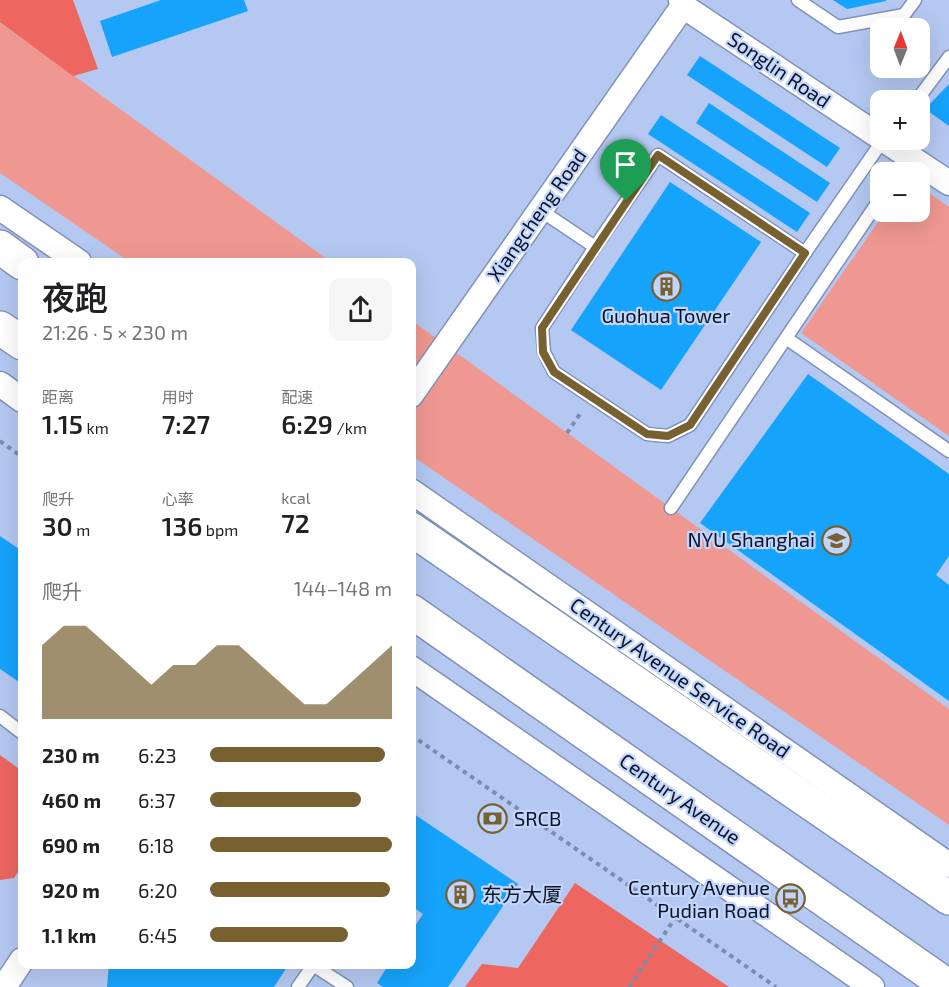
<!DOCTYPE html>
<html lang="zh">
<meta charset="utf-8">
<style>
body{margin:0;font-family:"Exo 2","Noto Sans SC",sans-serif;background:#f6f6f6;color:#202124;height:100vh;display:flex;flex-direction:column;font-size:22px;white-space:nowrap}
*{box-sizing:border-box;margin:0}
p{font-size:20px;color:#757577}
.icon{flex:none;width:33px;height:33px;fill:none;stroke:currentColor;stroke-width:2;stroke-linecap:round;stroke-linejoin:round}
.map{position:relative;flex:1;overflow:hidden}
.drawer{position:absolute;left:18px;top:258px;width:398px;height:711px;display:flex;flex-direction:column;background:#fff;border-radius:12px;box-shadow:0 6px 24px #0002}
.drawer>*{flex:none}
.needle{width:39px;rotate:1deg}
.controls{position:absolute;left:870px;top:18px;display:grid;gap:12px}
.controls a{display:grid;place-items:center;width:60px;height:60px;border-radius:12px;background:#fff;box-shadow:0 6px 24px #0002;font-size:30px}
.pin{position:absolute;display:grid;place-items:center;width:51px;height:51px;color:#fff;margin:-62px -26px;border-radius:50% 50% 50% 0;rotate:-45deg;box-shadow:0 0 6px #0007}
.pin .icon{rotate:45deg}
.round{display:grid;place-items:center;flex:none;width:63px;height:63px;border-radius:12px;background:#f6f6f6}
.overview{display:flex;align-items:center;justify-content:space-between;height:102px;padding:0 24px}
h1{font-size:33px;font-weight:600;line-height:45px}
.metrics{display:grid;grid-template-columns:repeat(3,1fr);gap:9px;height:102px;padding:6px 24px}
.metrics div{display:grid;align-content:center}
.metrics b{font-size:26px;font-weight:600}
.metrics small{font-size:16px;font-weight:400}
.metrics p{font-size:16px}
.chart{height:168px;padding:12px 24px}
.chart p{display:flex;justify-content:space-between}
.chart svg{width:100%;height:108px;margin-top:6px;fill:#786131;opacity:.7}
ul{padding:0 24px;list-style:none;font-size:20px}
li{display:grid;grid-template-columns:96px 72px 1fr;align-items:center;height:45px}
li i{height:15px;border-radius:8px;background:#786131}
.map>svg:first-child{display:block}
</style>
<div class="map">
<svg width="949" height="987" viewBox="0 0 949 987">
<rect width="100%" height="100%" fill="#b4c8f1"/>
<g fill="#ef9891">
<path d="M0 22 331 262H130L0 173Z"/>
<path d="M920 187 949 207V436L801 333 885 212H920Z"/>
<path d="M411 320 949 709V825L411 455Z"/>
</g>
<g fill="#ed6660">
<path d="M0 0H73L98 69 73 76 0 22Z"/>
<path d="M0 755 22 771V866L14 878 0 880Z"/>
<path d="M575 883 729 987H465L482 964 518 968Z"/>
</g>
<g fill="#16a3fb">
<path d="M161 0H244L248 11 112 57 100 21Z"/>
<path d="M833 0H886V1L847 9Z"/>
<path d="M700 56 840 148 827 167 687 75Z"/>
<path d="M949 84V126L925 109Z"/>
<path d="M709 103 830 183 817 202 696 123Z"/>
<path d="M661 115 810 213 797 232 648 134Z"/>
<path d="M670 182 761 242 661 390 571 330Z"/>
<path d="M808 374 949 474V556L936 575 949 585V701L700 523Z"/>
<path d="M0 536 22 551V684L0 669Z"/>
<path d="M411 812 518 884 448 987H383L377 983 389 964H411V932L423 914 411 906Z"/>
<path d="M109 964H289L274 987H107Z"/>
</g>
<g fill="none" stroke-linecap="round" stroke-linejoin="round">
<defs>
<g id="lane">
<path d="M798 0 838 27 904 15 915 0"/>
<path d="M917 100 949 57"/>
<path d="M898 172 909 157"/>
<path d="M880 199 786 338 949 451"/>
<path d="M540 210 595 247 542 328 544 352 554 372 647 434 668 436 690 425 805 253 658 155 595 247"/>
<path d="M805 253 883 140"/>
<path d="M671 508 786 338"/>
<path d="M0 716 22 733"/>
<path d="M313 965 347 987"/>
<path d="M298 987 314 964"/>
</g>
<g id="street">
<path d="M681 0 683 6 880 137"/>
<path d="M884 140 949 183"/>
<path d="M0 208 79 262"/>
<path d="M0 384 22 400"/>
<path d="M411 395 683 6"/>
<path d="M411 491 949 865"/>
<path d="M411 668 872 987"/>
<path d="M4 987 22 960"/>
</g>
<g id="primary">
<path d="M0 247 22 263"/>
<path d="M0 328 22 343"/>
<path d="M411 529 949 898"/>
<path d="M411 611 949 987"/>
</g>
</defs>
<use href="#lane" stroke="#8092b9" stroke-width="15"/>
<use href="#street" stroke="#8092b9" stroke-width="27"/>
<use href="#primary" stroke="#8092b9" stroke-width="36"/>
<g stroke="#7c8cac" stroke-width="4" stroke-dasharray="4.5 4.5" stroke-linecap="butt">
<path d="M567 433 582 411"/>
<path d="M0 441 22 457"/>
<path d="M411 735 776 987"/>
<path d="M629 987 675 918"/>
</g>
<use href="#lane" stroke="#fff" stroke-width="12"/>
<use href="#street" stroke="#fff" stroke-width="24"/>
<use href="#primary" stroke="#fff" stroke-width="33"/>
</g>
<g fill="none" stroke-linecap="round" stroke-linejoin="round">
<defs>
<path id="route" d="M658 155 805 253 690 425 668 436 647 434 554 372 543 352 542 328Z"/>
</defs>
<use href="#route" stroke="#fff" stroke-width="12"/>
<use href="#route" stroke="#786131" stroke-width="8"/>
</g>
<defs>
<symbol id="building-ring" viewBox="-11 -11 22 22"><circle r="9.5" fill="#c1d5ff" stroke="#786131" stroke-width="1.5"/><path d="M-4-6H4V6H1V3H-1V6H-4ZM-2.5-4.3h1.7v1.8h-1.7ZM.8-4.3h1.7v1.8H.8ZM-2.5-1h1.7V.8h-1.7ZM.8-1h1.7V.8H.8Z" fill="#786131"/></symbol>
<symbol id="university-ring" viewBox="-11 -11 22 22"><circle r="9.5" fill="#c1d5ff" stroke="#786131" stroke-width="1.5"/><path d="M0-5L7-2L0 1L-7-2ZM-4 1L0 2.5L4 1V4Q0 6-4 4Z" fill="#786131"/></symbol>
<symbol id="bank-ring" viewBox="-11 -11 22 22"><circle r="9.5" fill="#c1d5ff" stroke="#786131" stroke-width="1.5"/><path d="M-6-4H6V4H-6ZM0-2.3a2.3 2.3 0 1 0 0 4.6a2.3 2.3 0 1 0 0-4.6Z" fill="#786131"/></symbol>
<symbol id="bus-ring" viewBox="-11 -11 22 22"><circle r="9.5" fill="#c1d5ff" stroke="#786131" stroke-width="1.5"/><path d="M-5-6H5V4H4V6H2V4H-2V6H-4V4H-5ZM-3.5-4V0h7V-4ZM-3.5 1.2v1.5H-2V1.2ZM2 1.2v1.5H3.5V1.2Z" fill="#786131"/></symbol>
</defs>
<g fill-rule="evenodd">
<use href="#building-ring" x="650" y="270" width="33" height="33"/>
<use href="#university-ring" x="820" y="524" width="33" height="33"/>
<use href="#bank-ring" x="476" y="802" width="33" height="33"/>
<use href="#building-ring" x="444" y="878" width="33" height="33"/>
<use href="#bus-ring" x="774" y="882" width="33" height="33"/>
</g>
<g text-anchor="middle" stroke-width="4.5" stroke-linejoin="round" paint-order="stroke">
<g font-size="20" fill="#0c1321" stroke="#c1d5ff">
<text transform="translate(779 70) rotate(34)" y="7">Songlin Road</text>
<text transform="translate(537 215) rotate(-55)" y="7">Xiangcheng Road</text>
<text transform="translate(680 678) rotate(35)" y="7">Century Avenue Service Road</text>
<text transform="translate(680 799) rotate(35)" y="7">Century Avenue</text>
</g>
<g font-size="20" fill="#0c1321" stroke="#c1d5ff" text-anchor="end">
<text x="666" y="323" text-anchor="middle">Guohua Tower</text>
<text x="815" y="547">NYU Shanghai</text>
<text x="514" y="826" text-anchor="start">SRCB</text>
<text x="770" y="895">Century Avenue<tspan x="770" dy="23">Pudian Road</tspan></text>
<text x="482" y="902" text-anchor="start">东方大厦</text>
</g>
</g>
</svg>
<div class="controls">
<a><svg class="needle" viewBox="-14 -14 28 28"><path d="M0-13l5 13h-10z" fill="#e53935"/><path d="M0 13l5-13h-10z" fill="#757577"/></svg></a>
<a>+</a>
<a>−</a>
</div>
<div class="pin" style="left:626px;top:201px;background:#1e9e55"><svg class="icon" aria-label="arrive" viewBox="0 0 24 24"><path d="M6 21V4h12l-3 4 3 4H6"/></svg></div>
<section class="drawer">
<div class="overview"><div><h1>夜跑</h1><p>21:26 · 5 × 230 m</p></div><a class="round"><svg class="icon" aria-label="share" viewBox="0 0 24 24"><path d="M12 15V3M7 8l5-5 5 5M5 13v7h14v-7"/></svg></a></div>
<div class="metrics">
<div><p>距离</p><b>1.15<small> km</small></b></div>
<div><p>用时</p><b>7:27</b></div>
<div><p>配速</p><b>6:29<small> /km</small></b></div>
</div>
<div class="metrics">
<div><p>爬升</p><b>30<small> m</small></b></div>
<div><p>心率</p><b>136<small> bpm</small></b></div>
<div><p>kcal</p><b>72</b></div>
</div>
<div class="chart"><p><span>爬升</span>144–148 m</p>
<svg viewBox="0 0 160 44" preserveAspectRatio="none"><path d="M0 44V14L10 6L20 6L30 14L40 22L50 30L60 22L70 22L80 14L90 14L100 22L110 30L120 38L130 38L140 30L150 22L160 14V44z"/></svg>
</div>
<ul>
<li><b>230 m</b>6:23<i style="width:96%"></i></li>
<li><b>460 m</b>6:37<i style="width:83%"></i></li>
<li><b>690 m</b>6:18<i style="width:100%"></i></li>
<li><b>920 m</b>6:20<i style="width:99%"></i></li>
<li><b>1.1 km</b>6:45<i style="width:76%"></i></li>
</ul>
</section>
</div>
